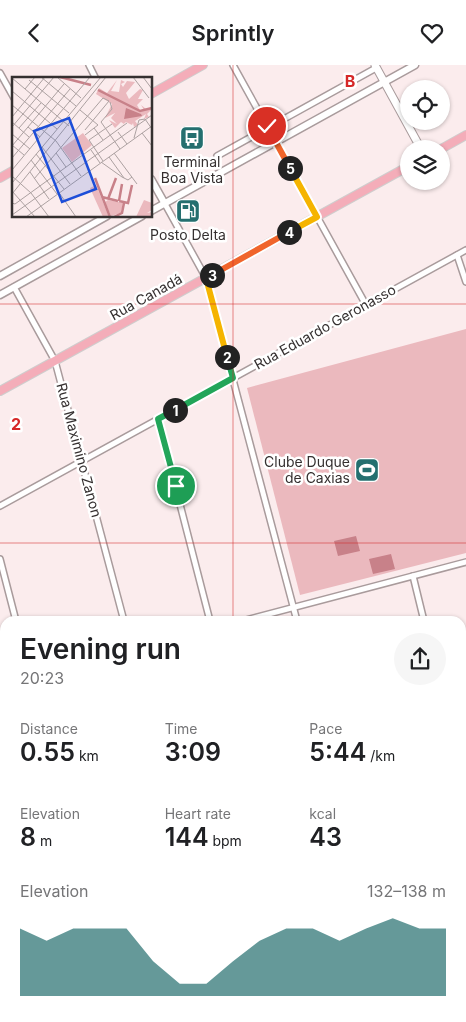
<!DOCTYPE html>
<meta charset="utf-8">
<style>
body{margin:0;font-family:Inter,sans-serif;background:#f6f6f6;color:#202124;height:100vh;display:flex;flex-direction:column;font-size:19px;white-space:nowrap}
*{box-sizing:border-box;margin:0}
p{font-size:16px;color:#757577}
.icon{flex:none;width:28px;height:28px;fill:none;stroke:currentColor;stroke-width:2;stroke-linecap:round;stroke-linejoin:round}
.map{position:relative;flex:1;overflow:hidden}
.panel{position:absolute;left:0px;top:551px;width:466px;height:406px;display:flex;flex-direction:column;background:#fff;border-radius:15px 15px 0 0;box-shadow:0 1px 4px #0004}
.panel>*{flex:none}
.fabs{position:absolute;left:400px;top:15px;display:grid;gap:10px}
.fabs a{display:grid;place-items:center;width:50px;height:50px;border-radius:50%;background:#fff;box-shadow:0 1px 4px #0004;font-size:25px}
.pin{position:absolute;display:grid;place-items:center;width:42px;height:42px;color:#fff;margin:-21px;border:2px solid #fff;border-radius:50%;box-shadow:0 1px 5px #0007}
.km{position:absolute;width:25px;height:25px;margin:-12px;border-radius:50%;background:#222;color:#fff;font-size:14px;line-height:25px;text-align:center}
.round{display:grid;place-items:center;flex:none;width:52px;height:52px;border-radius:26px;background:#f6f6f6}
.headline{display:flex;align-items:center;justify-content:space-between;height:85px;padding:0 20px}
h1{font-size:28px;font-weight:600;line-height:38px}
.stats{display:grid;grid-template-columns:repeat(3,1fr);gap:8px;height:85px;padding:5px 20px}
.stats div{display:grid;align-content:center}
.stats b{font-size:25px;font-weight:600}
.stats small{font-size:14px;font-weight:400}
.stats p{font-size:14px}
.chart{height:140px;padding:10px 20px}
.chart p{display:flex;justify-content:space-between}
.chart svg{width:100%;height:90px;margin-top:5px;fill:#246f6f;opacity:.7}
header{display:flex;justify-content:space-between;align-items:center;height:65px;padding:0 20px;background:#fff;font-size:22px;font-weight:600}
.map>svg:first-child{display:block}
</style>
<header><svg class="icon" aria-label="back" viewBox="0 0 24 24"><path d="M15 5l-7 7 7 7"/></svg>Sprintly<svg class="icon" aria-label="heart" viewBox="0 0 24 24"><path d="M12 20l-8-8c-3-5 5-10 8-4 3-6 11-1 8 4z"/></svg></header>
<div class="map">
<svg width="466" height="957" viewBox="0 0 466 957">
<rect width="100%" height="100%" fill="#fbeced"/>
<g fill="#ebb9be">
<path d="M466 264V488L300 530 247 323Z"/>
<path d="M461 904H466V957H405V953L461 952Z"/>
</g>
<g fill="#c88189">
<path d="M356 471 360 486 338 491 334 476Z"/>
<path d="M391 489 395 504 373 509 369 494Z"/>
</g>
<g fill="none" stroke-linecap="round" stroke-linejoin="round">
<path stroke="#aea4a4" stroke-width="16" d="M461 901H466"/>
<defs>
<g id="minor">
<path d="M89 0 96 14"/>
<path d="M233 0 366 240"/>
<path d="M0 8 14 33"/>
<path d="M217 91 376 3"/>
<path d="M165 139 206 213 297 556"/>
<path d="M457 190 466 217"/>
<path d="M14 222 55 296 124 556"/>
<path d="M158 354 210 556"/>
<path d="M0 441 466 185"/>
<path d="M0 494 16 556"/>
<path d="M413 511 424 556"/>
<path d="M242 556 466 497"/>
<path d="M0 621 5 619"/>
<path d="M46 952 47 957"/>
<path d="M55 952 56 957"/>
</g>
<g id="tertiary">
<path d="M151 114 165 139"/>
<path d="M151 146 415 0"/>
<path d="M0 211 107 151"/>
<path d="M0 230 142 151"/>
</g>
<g id="secondary">
<path d="M375 0 421 84"/>
<path d="M461 605 466 603"/>
<path d="M461 703 466 707"/>
<path d="M0 727 5 726"/>
<path d="M0 835 5 834"/>
</g>
<g id="primary">
<path d="M151 29 203 0"/>
<path d="M441 84 466 70"/>
<path d="M0 113 14 105"/>
<path d="M0 326 409 101"/>
</g>
</defs>
<use href="#minor" stroke="#a99b9c" stroke-width="8"/>
<use href="#tertiary" stroke="#a99b9c" stroke-width="9"/>
<use href="#secondary" stroke="#a99b9c" stroke-width="9"/>
<use href="#primary" stroke="#cfcdcd" stroke-width="10"/>
<use href="#minor" stroke="#fff" stroke-width="5"/>
<use href="#tertiary" stroke="#fff" stroke-width="6"/>
<use href="#secondary" stroke="#fff" stroke-width="7"/>
<use href="#primary" stroke="#f4adb9" stroke-width="8"/>
</g>
<g fill="none" stroke-linecap="round" stroke-linejoin="round">
<defs>
<path id="split-1" d="M175 345 158 354 176 421"/>
<path id="split-2" d="M175 345 233 313 227 292"/>
<path id="split-3" d="M212 210 206 213 227 292"/>
<path id="split-4" d="M212 210 289 167"/>
<path id="split-5" d="M289 167 317 152 290 103"/>
<path id="split-6" d="M267 61 290 103"/>
</defs>
<use href="#split-1" stroke="#fff" stroke-width="10"/>
<use href="#split-2" stroke="#fff" stroke-width="10"/>
<use href="#split-3" stroke="#fff" stroke-width="10"/>
<use href="#split-4" stroke="#fff" stroke-width="10"/>
<use href="#split-5" stroke="#fff" stroke-width="10"/>
<use href="#split-6" stroke="#fff" stroke-width="10"/>
<use href="#split-1" stroke="#22a559" stroke-width="6"/>
<use href="#split-2" stroke="#22a559" stroke-width="6"/>
<use href="#split-3" stroke="#f5b400" stroke-width="6"/>
<use href="#split-4" stroke="#f0652b" stroke-width="6"/>
<use href="#split-5" stroke="#f5b400" stroke-width="6"/>
<use href="#split-6" stroke="#f0652b" stroke-width="6"/>
</g>
<path fill="none" stroke="#d62828" stroke-width="1" stroke-opacity="0.55" d="M233 0V556M0 239H466M0 478H466M0 718H5M461 718H466M233 952V957"/>
<defs>
<symbol id="bus-square" viewBox="-11 -11 22 22"><rect x="-9" y="-9" width="18" height="18" rx="4" fill="#246f6f" stroke="#fff"/><path d="M-5-6H5V4H4V6H2V4H-2V6H-4V4H-5ZM-3.5-4V0h7V-4ZM-3.5 1.2v1.5H-2V1.2ZM2 1.2v1.5H3.5V1.2Z" fill="#fff"/></symbol>
<symbol id="fuel-square" viewBox="-11 -11 22 22"><rect x="-9" y="-9" width="18" height="18" rx="4" fill="#246f6f" stroke="#fff"/><path d="M-5.5-6h7V0h2V4h1.3V-2.5L3-4.5l.8-.8L6-3V5H2.5V1h-1V6h-7ZM-4.2-4.7v3.2H.2V-4.7Z" fill="#fff"/></symbol>
<symbol id="stadium-square" viewBox="-11 -11 22 22"><rect x="-9" y="-9" width="18" height="18" rx="4" fill="#246f6f" stroke="#fff"/><path d="M0-5a6.5 5 0 1 0 0 10a6.5 5 0 1 0 0-10ZM-3.5-1.8h7v3.6h-7Z" fill="#fff"/></symbol>
</defs>
<g fill-rule="evenodd">
<use href="#bus-square" x="178" y="59" width="28" height="28"/>
<use href="#fuel-square" x="174" y="132" width="28" height="28"/>
<use href="#stadium-square" x="353" y="391" width="28" height="28"/>
</g>
<g text-anchor="middle" stroke-width="5" stroke-linejoin="round" paint-order="stroke">
<g font-size="14" fill="#353030" stroke="#fff">
<text x="192" y="102">Terminal<tspan x="192" dy="16">Boa Vista</tspan></text>
<text x="188" y="175">Posto Delta</text>
<text x="350" y="402" text-anchor="end">Clube Duque<tspan x="350" dy="16">de Caxias</tspan></text>
</g>
<g font-size="14" fill="#353030" stroke="#fff">
<text transform="translate(146 232) rotate(-29)" y="5">Rua Canadá</text>
<text transform="translate(325 262) rotate(-29)" y="5">Rua Eduardo Geronasso</text>
<text transform="translate(79 385) rotate(75)" y="5">Rua Maximino Zanon</text>
</g>
</g>
<g transform="translate(12 12)">
<rect width="140" height="140" fill="#fbeced"/>
<path d="M105 3 99 14 107 15 109 3 113 5 109 7 111 10 115 4 123 5 114 16 117 22 128 12 131 13 126 22H131L125 28 128 33H132L129 28 134 32 140 31V23V32L135 37 137 40 132 42 134 37 123 44 126 48 122 50 121 46 120 48 114 45 106 52 112 47 109 45 103 51 97 43 105 47 99 41 103 36 93 41 100 27 84 17 87 11 95 16ZM71 56 80 68 60 85 50 71ZM84 108 97 140H91L78 111ZM96 123 111 126 109 136 99 139 93 125ZM132 123 140 126V133L135 136 140 135V140H124Z" fill="#ebb9be"/>
<path d="M114 31 129 37 130 39 112 42Z" fill="#c88189"/>
<path fill="none" stroke="#c88189" stroke-width="2.5" d="M48 0 79 8M86 13 128 34 140 31M83 101 98 140M90 120 106 124M96 122 104 101M107 124 116 126 120 108M107 124 110 107M102 140 110 136 112 126"/>
<path fill="none" stroke="#aca1a1" stroke-width="1" d="M29 0 64 29M45 0 69 21M121 0 137 21M131 0 140 12M0 1 57 49M17 3 57 36M13 12 23 0M0 14 45 52M98 25 100 32 89 45 108 72M0 28 44 64 69 99M68 33 86 48M0 40 33 0M0 45 17 60M0 50 42 0M16 50 28 60M7 51 29 26M82 51 91 63M106 55 115 67M130 56 140 69M0 57 18 72M73 58 86 48M122 61 127 43 133 42 140 52M0 68 12 78M0 69 52 7M30 70 58 107M79 73 88 86M44 76 54 90M102 76 125 107M24 77 52 112M97 80 112 101M0 81 58 12M19 83 45 117M91 84 77 63 100 47M89 85 110 100 116 103 120 100M0 93 78 0M18 95 37 122M0 99 19 116 37 140M22 102 91 21 97 24 73 53M0 106 89 0M0 114 23 140M0 117 94 0M48 117 64 140M0 126 3 127 115 46M0 138 140 38M14 140 140 49"/>
<path fill="#1d4ed8" fill-opacity="0.15" stroke="#1d4ed8" stroke-width="2.5" d="M57 41 84 112 50 125 22 54Z"/>
<rect width="140" height="140" fill="none" stroke="#353030" stroke-width="2.5"/>
</g>
<g font-size="16" text-anchor="middle" font-weight="bold" fill="#d62828" stroke="#fff" stroke-width="5" stroke-linejoin="round" paint-order="stroke">
<text x="350" y="22">B</text>
<text x="16" y="365">2</text>
</g>
</svg>
<div class="fabs">
<a><svg class="icon" aria-label="locate" viewBox="0 0 24 24"><circle cx="12" cy="12" r="6"/><path d="M12 2v4M12 18v4M2 12h4M18 12h4"/></svg></a>
<a><svg class="icon" aria-label="layers" viewBox="0 0 24 24"><path d="M12 4l9 5-9 5-9-5zM3 14l9 5 9-5"/></svg></a>
</div>
<div class="pin" style="left:176px;top:421px;background:#1e9e55"><svg class="icon" aria-label="arrive" viewBox="0 0 24 24"><path d="M6 21V4h12l-3 4 3 4H6"/></svg></div>
<div class="pin" style="left:267px;top:61px;background:#d93025"><svg class="icon" aria-label="check" viewBox="0 0 24 24"><path d="M5 12l5 5 9-10"/></svg></div>
<b class="km" style="left:175px;top:345px">1</b>
<b class="km" style="left:227px;top:292px">2</b>
<b class="km" style="left:212px;top:210px">3</b>
<b class="km" style="left:289px;top:167px">4</b>
<b class="km" style="left:290px;top:103px">5</b>
<section class="panel">
<div class="headline"><div><h1>Evening run</h1><p>20:23</p></div><a class="round"><svg class="icon" aria-label="share" viewBox="0 0 24 24"><path d="M12 15V3M7 8l5-5 5 5M5 13v7h14v-7"/></svg></a></div>
<div class="stats">
<div><p>Distance</p><b>0.55<small> km</small></b></div>
<div><p>Time</p><b>3:09</b></div>
<div><p>Pace</p><b>5:44<small> /km</small></b></div>
</div>
<div class="stats">
<div><p>Elevation</p><b>8<small> m</small></b></div>
<div><p>Heart rate</p><b>144<small> bpm</small></b></div>
<div><p>kcal</p><b>43</b></div>
</div>
<div class="chart"><p><span>Elevation</span>132–138 m</p>
<svg viewBox="0 0 160 44" preserveAspectRatio="none"><path d="M0 44V11L10 17L20 11L30 11L40 11L50 27L60 38L70 38L80 27L90 17L100 11L110 11L120 17L130 11L140 6L150 11L160 11V44z"/></svg>
</div>
</section>
</div>
